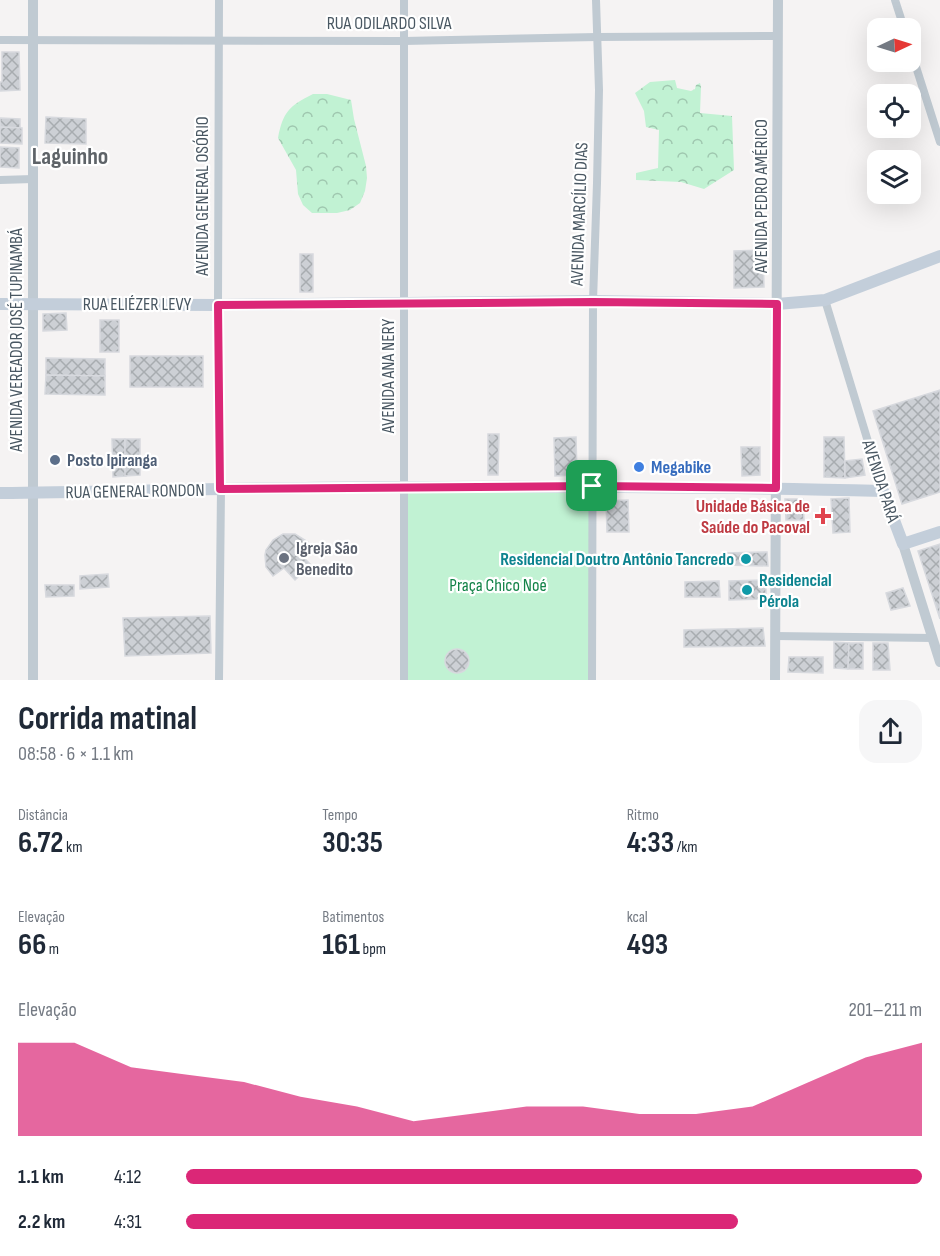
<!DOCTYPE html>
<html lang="pt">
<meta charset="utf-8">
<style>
body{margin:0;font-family:"Sofia Sans Condensed",sans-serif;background:#f6f6f7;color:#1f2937;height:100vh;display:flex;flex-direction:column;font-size:22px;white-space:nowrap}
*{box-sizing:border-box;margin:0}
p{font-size:20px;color:#747a83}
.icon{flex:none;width:33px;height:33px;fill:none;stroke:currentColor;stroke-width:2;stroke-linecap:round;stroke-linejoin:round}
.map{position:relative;height:680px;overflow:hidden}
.details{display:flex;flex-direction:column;background:#fff;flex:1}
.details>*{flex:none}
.needle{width:39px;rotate:86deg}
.buttons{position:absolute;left:867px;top:18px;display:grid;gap:12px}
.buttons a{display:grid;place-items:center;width:54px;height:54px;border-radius:12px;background:#fff;box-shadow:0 6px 24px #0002;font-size:30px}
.pin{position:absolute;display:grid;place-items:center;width:51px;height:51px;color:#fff;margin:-26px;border-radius:12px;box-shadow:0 3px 9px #0006}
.round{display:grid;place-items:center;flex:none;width:63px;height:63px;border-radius:18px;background:#f6f6f7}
.overview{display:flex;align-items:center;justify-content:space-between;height:102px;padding:0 18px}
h1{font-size:33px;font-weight:700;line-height:45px}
.figures{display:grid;grid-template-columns:repeat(3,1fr);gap:9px;height:102px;padding:6px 18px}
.figures div{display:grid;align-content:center}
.figures b{font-size:30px;font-weight:700}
.figures small{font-size:16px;font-weight:400}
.figures p{font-size:16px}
.chart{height:168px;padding:12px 18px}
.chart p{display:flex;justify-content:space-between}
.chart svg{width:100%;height:108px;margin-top:6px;fill:#db2777;opacity:.7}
ul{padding:0 18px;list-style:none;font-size:20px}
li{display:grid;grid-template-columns:96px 72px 1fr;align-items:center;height:45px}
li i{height:15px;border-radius:8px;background:#db2777}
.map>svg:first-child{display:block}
</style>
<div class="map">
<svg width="940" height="680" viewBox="0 0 940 680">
<defs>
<pattern id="forest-crowns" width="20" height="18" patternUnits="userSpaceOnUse" patternTransform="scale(1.5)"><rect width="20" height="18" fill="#c1f2d3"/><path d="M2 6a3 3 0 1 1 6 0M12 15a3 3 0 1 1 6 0" fill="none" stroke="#9fc7af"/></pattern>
<pattern id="building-cross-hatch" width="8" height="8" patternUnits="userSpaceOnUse" patternTransform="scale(1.5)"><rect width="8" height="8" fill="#cdd0d5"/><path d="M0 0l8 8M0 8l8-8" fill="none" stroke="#a8acb0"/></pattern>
</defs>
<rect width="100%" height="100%" fill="#f5f3f3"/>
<g fill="url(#forest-crowns)">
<path d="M675 80 677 88 691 91 695 89 696 85 700 83 701 87 700 113 732 116 734 170 704 189 681 182 636 180V173L658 168 659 130 646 127 644 111 635 93 650 82Z"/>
<path d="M313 94H327L351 100 354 119 366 166 367 178 365 191 360 203 350 210 337 213H312L303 205 298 194 296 170 278 138C283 112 289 106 313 94Z"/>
</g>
<path fill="#c1f2d3" d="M404 488 594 494 596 680H404Z"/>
<g fill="url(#building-cross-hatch)" stroke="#d7d9de" stroke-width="1.5">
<path d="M2 52H19L20 90 0 91V82H2Z"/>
<path d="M46 117 86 119V144L45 143Z"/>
<path d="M0 118 20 119V128L0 127Z"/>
<path d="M0 127 22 128V144L0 143Z"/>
<path d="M0 147 19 148V168L0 167Z"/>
<path d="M763 250 764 287 734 288V251Z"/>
<rect x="300" y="254" width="13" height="38"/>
<path d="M66 313 67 330 43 331V314Z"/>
<rect x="100" y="320" width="19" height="32"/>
<rect x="130" y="356" width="73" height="31"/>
<path d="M46 358 105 359V376L46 375Z"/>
<path d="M46 375 105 376V395L45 394Z"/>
<path d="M940 390V492L902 504 873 411Z"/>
<path d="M488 434H499L498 475H488Z"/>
<path d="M576 437 577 475 555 476 554 438Z"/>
<path d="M824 437H844L845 478 824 477Z"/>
<path d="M112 439H125L126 476 113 477Z"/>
<path d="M125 439H140V475L125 476Z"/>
<path d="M741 447H760V475L742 476Z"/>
<path d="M862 459 865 475 845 478V461Z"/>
<path d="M849 498 850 532 833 533 831 499Z"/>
<path d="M785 499H803L804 520H786Z"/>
<path d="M628 500 629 532H607L606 501Z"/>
<path d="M283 534H295L308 542 300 554 311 565 295 580 284 568 273 576 266 567 265 555 266 550 273 540Z"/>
<path d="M940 544V619L918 551Z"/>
<path d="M767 552 768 566 725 565V553Z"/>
<path d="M108 574 109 587 80 589V576Z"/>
<path d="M766 580V599L729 600V581Z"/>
<path d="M719 581 720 597H685V582Z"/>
<path d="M45 585H74V596L46 597Z"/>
<path d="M903 588 910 606 891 610 886 593Z"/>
<path d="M210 616 211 653 125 656 123 618Z"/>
<path d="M763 628 765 646 684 647V630Z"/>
<path d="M834 642 849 643 848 669 834 668Z"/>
<path d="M849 643H863V669H848Z"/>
<path d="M873 643H888L890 670H873Z"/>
<circle cx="457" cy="661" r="12"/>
<path d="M789 657H823V673L788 672Z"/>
</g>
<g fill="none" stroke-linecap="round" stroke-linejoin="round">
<g stroke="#c0cad2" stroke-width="8">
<path d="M219 0 218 305 221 489 219 680"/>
<path d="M895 0 904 28"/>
<path d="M0 40 404 41 597 37 778 36"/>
<path d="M910 48 940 142"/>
<path d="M0 180 33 179"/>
<path d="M825 300 883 491"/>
<path d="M775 636 933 638"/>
<path d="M404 680V0"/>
<path d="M592 680 593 301 597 183 599 90 596 0"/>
</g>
<g stroke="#c0cad2" stroke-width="10">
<path d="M33 0V680"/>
<path d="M903 544 940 662"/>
<path d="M775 680 778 0"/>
</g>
<g stroke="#c3ceda" stroke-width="12">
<path d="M0 304 218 305 593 301 777 304 825 300 940 256"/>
<path d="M0 493C74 493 148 490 222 489 442 486 663 485 883 491L903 544 940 532"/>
</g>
</g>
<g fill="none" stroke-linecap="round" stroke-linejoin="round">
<defs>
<path id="route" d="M593 302 777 304 776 488 592 486 220 489 218 305Z"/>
</defs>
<use href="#route" stroke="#fff" stroke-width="12"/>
<use href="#route" stroke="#db2777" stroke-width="8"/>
</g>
<circle fill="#5c6f8a" stroke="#fff" stroke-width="2" cx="55" cy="460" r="6"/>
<circle fill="#3f7fe0" stroke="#fff" stroke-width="2" cx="639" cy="467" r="6"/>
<path fill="#e0444e" stroke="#fff" stroke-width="2" d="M820 507h6v6h6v6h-6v6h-6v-6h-6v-6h6z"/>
<circle fill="#6b7280" stroke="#fff" stroke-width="2" cx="284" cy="558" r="6"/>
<g fill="#0f9aa8" stroke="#fff" stroke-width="2">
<circle cx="746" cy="559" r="6"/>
<circle cx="747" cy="590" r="6"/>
</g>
<g text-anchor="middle" stroke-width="4.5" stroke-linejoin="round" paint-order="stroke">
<g font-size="18" fill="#495762" stroke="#fff">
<text x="389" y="29">RUA ODILARDO SILVA</text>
<text transform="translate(202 196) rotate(-90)" y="6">AVENIDA GENERAL OSÓRIO</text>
<text transform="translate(761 196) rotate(-90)" y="6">AVENIDA PEDRO AMÉRICO</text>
<text transform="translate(579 214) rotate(-88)" y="6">AVENIDA MARCÍLIO DIAS</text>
<text x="137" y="310">RUA ELIÉZER LEVY</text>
<text transform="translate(16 340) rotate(-90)" y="6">AVENIDA VEREADOR JOSÉ TUPINAMBÁ</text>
<text transform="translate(388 376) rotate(-90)" y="6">AVENIDA ANA NERY</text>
<text transform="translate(881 481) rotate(72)" y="6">AVENIDA PARÁ</text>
<text transform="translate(135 491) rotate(-1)" y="6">RUA GENERAL RONDON</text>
</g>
<g font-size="18" font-weight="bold" fill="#4e5e75" stroke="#fff" text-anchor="start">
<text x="67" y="466">Posto Ipiranga</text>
</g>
<g font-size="18" font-weight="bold" fill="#366cbe" stroke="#fff" text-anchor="start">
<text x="651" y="473">Megabike</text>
</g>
<g font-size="18" font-weight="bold" fill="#be3a42" stroke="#fff" text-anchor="end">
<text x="810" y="512">Unidade Básica de<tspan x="810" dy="21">Saúde do Pacoval</tspan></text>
</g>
<g font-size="18" font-weight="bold" fill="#5b616d" stroke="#fff" text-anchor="start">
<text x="296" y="554">Igreja São<tspan x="296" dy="21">Benedito</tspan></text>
</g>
<g font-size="18" font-weight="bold" fill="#0d838f" stroke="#fff" text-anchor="end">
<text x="734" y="565">Residencial Doutro Antônio Tancredo</text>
<text x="759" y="586" text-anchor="start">Residencial<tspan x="759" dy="21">Pérola</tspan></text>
</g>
<g font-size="18" fill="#138348" stroke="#fff">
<text x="498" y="591">Praça Chico Noé</text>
</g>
<g font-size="24" font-weight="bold" fill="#5e6368" stroke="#fff">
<text x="70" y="164">Laguinho</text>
</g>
</g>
</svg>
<div class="buttons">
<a><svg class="needle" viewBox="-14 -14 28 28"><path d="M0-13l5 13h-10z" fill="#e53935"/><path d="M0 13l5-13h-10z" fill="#747a83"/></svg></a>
<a><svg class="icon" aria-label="locate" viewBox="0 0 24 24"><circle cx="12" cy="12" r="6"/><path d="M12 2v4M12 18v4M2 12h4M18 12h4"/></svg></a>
<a><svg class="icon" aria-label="layers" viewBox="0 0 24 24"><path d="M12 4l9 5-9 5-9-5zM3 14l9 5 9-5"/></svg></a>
</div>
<div class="pin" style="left:592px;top:486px;background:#1e9e55"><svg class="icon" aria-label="arrive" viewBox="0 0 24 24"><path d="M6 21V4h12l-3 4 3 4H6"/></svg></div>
</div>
<section class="details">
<div class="overview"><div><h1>Corrida matinal</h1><p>08:58 · 6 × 1.1 km</p></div><a class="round"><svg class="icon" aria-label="share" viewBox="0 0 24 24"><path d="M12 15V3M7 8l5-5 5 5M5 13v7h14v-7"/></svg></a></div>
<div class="figures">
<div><p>Distância</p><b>6.72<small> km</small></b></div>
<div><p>Tempo</p><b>30:35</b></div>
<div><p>Ritmo</p><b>4:33<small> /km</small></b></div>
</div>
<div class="figures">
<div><p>Elevação</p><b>66<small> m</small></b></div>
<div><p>Batimentos</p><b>161<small> bpm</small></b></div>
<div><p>kcal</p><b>493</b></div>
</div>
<div class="chart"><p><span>Elevação</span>201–211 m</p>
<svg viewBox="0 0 160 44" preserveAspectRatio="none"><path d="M0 44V6L10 6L20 16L30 19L40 22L50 28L60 32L70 38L80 35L90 32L100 32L110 35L120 35L130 32L140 22L150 12L160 6V44z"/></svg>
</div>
<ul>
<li><b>1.1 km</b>4:12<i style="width:100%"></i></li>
<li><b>2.2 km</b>4:31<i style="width:75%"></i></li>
</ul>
</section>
